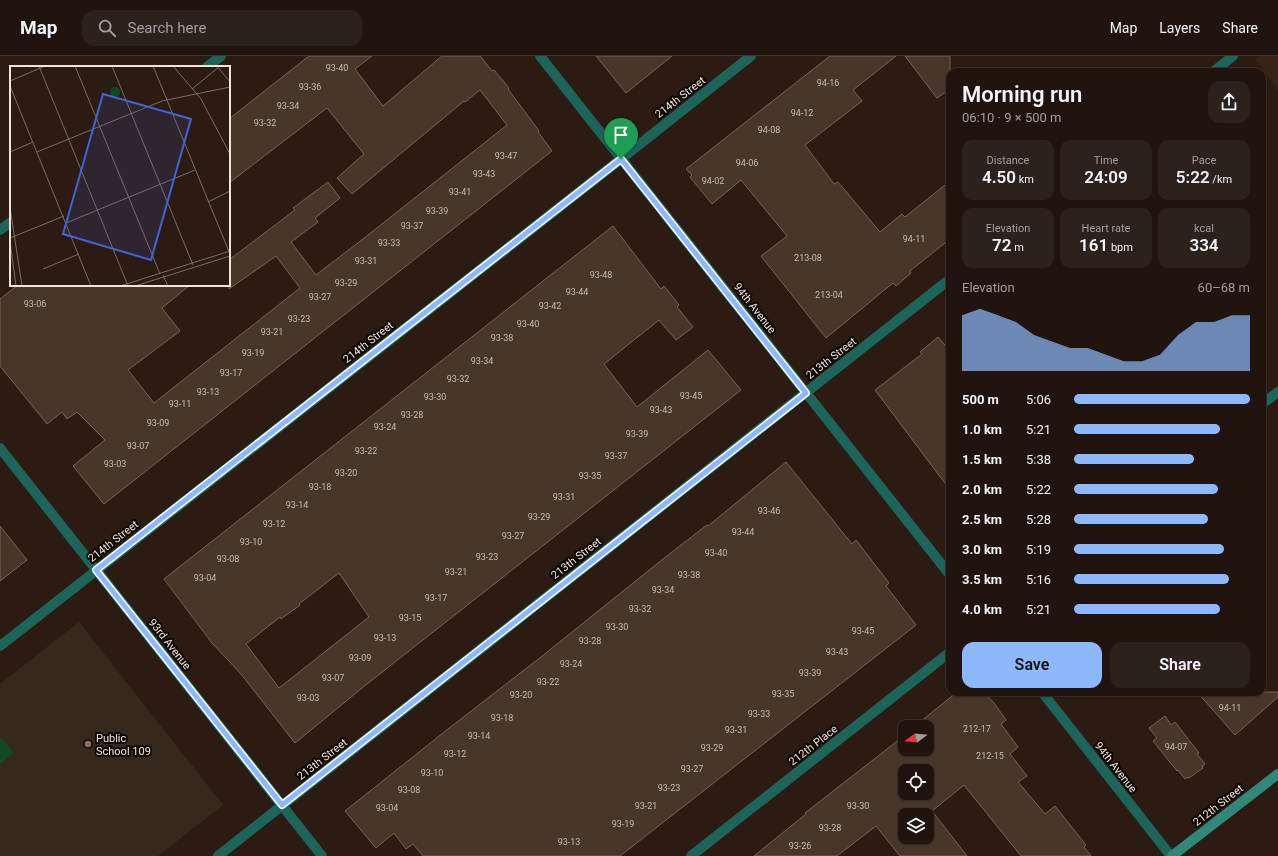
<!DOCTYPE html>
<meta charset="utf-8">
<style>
body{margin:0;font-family:Roboto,sans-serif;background:#2d211c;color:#f1f3f6;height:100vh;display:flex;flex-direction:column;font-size:15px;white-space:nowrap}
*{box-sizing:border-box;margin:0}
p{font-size:13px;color:#a29e9e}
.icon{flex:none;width:22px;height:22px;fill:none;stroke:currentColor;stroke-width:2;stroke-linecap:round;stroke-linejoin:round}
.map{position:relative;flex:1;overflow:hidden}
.panel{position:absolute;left:946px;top:12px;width:320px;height:628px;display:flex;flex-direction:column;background:#21140e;border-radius:12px;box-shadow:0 1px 3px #0004,0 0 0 1px #3e332e}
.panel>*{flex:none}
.needle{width:26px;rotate:254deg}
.buttons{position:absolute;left:898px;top:664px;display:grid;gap:8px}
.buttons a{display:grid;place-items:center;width:36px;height:36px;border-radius:8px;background:#21140e;box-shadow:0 1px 3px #0004,0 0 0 1px #3e332e;font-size:20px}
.pin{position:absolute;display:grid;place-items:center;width:34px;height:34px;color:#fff;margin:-41px -17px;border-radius:50% 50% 50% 0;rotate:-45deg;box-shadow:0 0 4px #0007}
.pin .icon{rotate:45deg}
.round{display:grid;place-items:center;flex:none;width:42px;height:42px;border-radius:12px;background:#2d211c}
.headline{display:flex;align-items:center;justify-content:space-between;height:68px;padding:0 16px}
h1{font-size:22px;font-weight:600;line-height:30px}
.stats{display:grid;grid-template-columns:repeat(3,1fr);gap:6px;height:68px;padding:4px 16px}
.stats div{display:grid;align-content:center;border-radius:10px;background:#2d211c;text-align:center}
.stats b{font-size:17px;font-weight:600}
.stats small{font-size:11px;font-weight:400}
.stats p{font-size:11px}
.chart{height:112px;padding:8px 16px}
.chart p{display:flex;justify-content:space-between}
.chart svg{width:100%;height:72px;margin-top:4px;fill:#8db9fc;opacity:.7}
.button{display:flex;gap:8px;margin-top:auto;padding:8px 16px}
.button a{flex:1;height:46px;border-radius:12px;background:#8db9fc;color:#111;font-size:16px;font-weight:600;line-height:46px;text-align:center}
.button a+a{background:#2d211c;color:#f1f3f6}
ul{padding:0 16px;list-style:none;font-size:13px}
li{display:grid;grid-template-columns:64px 48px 1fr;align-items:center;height:30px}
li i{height:10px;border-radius:5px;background:#8db9fc}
header{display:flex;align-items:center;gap:24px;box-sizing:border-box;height:56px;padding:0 20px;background:#21140e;border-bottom:1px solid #3e332e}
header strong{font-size:19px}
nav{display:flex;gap:22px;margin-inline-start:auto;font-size:14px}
.search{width:280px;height:36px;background:#2d211c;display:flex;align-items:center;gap:10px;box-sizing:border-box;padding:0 14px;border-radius:12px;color:#a29e9e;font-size:15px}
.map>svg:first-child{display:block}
</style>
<header>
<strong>Map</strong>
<div class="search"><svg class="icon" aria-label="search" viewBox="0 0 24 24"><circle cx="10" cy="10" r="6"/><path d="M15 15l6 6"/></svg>Search here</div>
<nav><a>Map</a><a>Layers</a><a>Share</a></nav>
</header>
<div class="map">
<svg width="1278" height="800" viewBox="0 0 1278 800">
<rect width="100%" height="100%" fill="#2c1b12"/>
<path fill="#392317" d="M1260 0H1278V34L1256 4Z"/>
<path fill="#36281c" d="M79 566 223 749 158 800H0V628Z"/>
<path fill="#114828" d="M0 680 14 697 0 708Z"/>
<g fill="#47372b" stroke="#766557" fill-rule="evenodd">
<path d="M309 0H372L355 13 383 50 442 0H480L492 15 494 14 509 32 508 33 539 75 538 76 552 95 104 448 73 410 105 384 77 356 67 363 62 356 47 368 0 310V243L18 229H190L162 252 180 275 128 314 154 347 300 232 276 200 229 233V204L295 154 293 152 328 126 340 142 315 162 318 166 291 186 316 219 363 183 507 69 480 34 465 46 464 45 352 138 337 122 364 98 327 52 229 127V63Z"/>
<path d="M596 0H672L626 37Z"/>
<path d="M830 0H896L853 34 862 45 805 89 834 128 838 126 880 176 902 158 905 161 950 125V183L910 215 911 217 896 230 893 227 826 282 761 200 787 180 741 124 712 148 690 121 692 119 686 113Z"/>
<path d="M905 0H950V33L937 42Z"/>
<path d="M613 170 661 233 664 230 679 249 677 251 693 271 676 284 659 264 604 308 637 351 708 294 741 334 367 628 295 687 241 618 212 587 164 523ZM339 517 369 561 279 632 246 588 280 561 281 563 300 549 299 548Z"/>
<path d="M938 281 950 295V434L875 334 922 298 920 296Z"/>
<path d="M786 406 852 488 856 484 889 527 886 530 916 569 620 800H423L413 788 406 793 394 777 376 792 345 755 448 673 541 601 663 503 707 469 708 470Z"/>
<path d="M0 470 27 504 0 525Z"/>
<path d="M957 636H984L994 647 1006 664 1001 668 1018 691 1010 698 1027 720 1018 726 1045 758 1055 750 1086 789 1084 791 1091 800H1021L964 729 932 755 967 800H900L876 770 837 800H754L806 758 805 757 905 679V693H927V671H914ZM905 715H927V737H905ZM905 759H927V781H905Z"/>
<path d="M1197 636H1278V641L1235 679Z"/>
<path d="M1165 660 1171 669 1175 666 1199 697 1197 698 1205 708 1202 710 1203 712 1189 722 1188 721 1185 723 1178 714 1177 715 1153 685 1157 682 1149 672Z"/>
</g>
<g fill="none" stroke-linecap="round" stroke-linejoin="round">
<g stroke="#1e6559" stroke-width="10">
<path d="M540 0 950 519"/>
<path d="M207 11 221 0"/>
<path d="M1213 16 1233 0"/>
<path d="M0 174 11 166"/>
<path d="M1262 348 1278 336"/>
<path d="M0 392 322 800"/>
<path d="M0 590 621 103 751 0"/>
<path d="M1042 636 1171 800"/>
<path d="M218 800 950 223"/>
<path d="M691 800 950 596"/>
</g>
<path stroke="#308879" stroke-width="10" d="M1172 800 1278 718"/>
</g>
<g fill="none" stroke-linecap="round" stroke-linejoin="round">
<defs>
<path id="route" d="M621 103 806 337 282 749 96 514Z"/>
</defs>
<use href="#route" stroke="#fff" stroke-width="8"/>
<use href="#route" stroke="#8db9fc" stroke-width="5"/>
</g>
<circle fill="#8d6e63" stroke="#0f0805" stroke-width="1.5" cx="88" cy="688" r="4"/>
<g text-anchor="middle" stroke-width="4" stroke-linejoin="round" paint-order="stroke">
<g font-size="9" fill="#c6bab1">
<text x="337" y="15">93-40</text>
<text x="828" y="30">94-16</text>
<text x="310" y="34">93-36</text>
<text x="288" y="53">93-34</text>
<text x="802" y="60">94-12</text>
<text x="265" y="70">93-32</text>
<text x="769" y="77">94-08</text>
<text x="506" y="103">93-47</text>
<text x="747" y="110">94-06</text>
<text x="484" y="121">93-43</text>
<text x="713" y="128">94-02</text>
<text x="460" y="139">93-41</text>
<text x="437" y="158">93-39</text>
<text x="412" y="173">93-37</text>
<text x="914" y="186">94-11</text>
<text x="389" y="190">93-33</text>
<text x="808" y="205">213-08</text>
<text x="366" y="208">93-31</text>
<text x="601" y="222">93-48</text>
<text x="346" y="230">93-29</text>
<text x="577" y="239">93-44</text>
<text x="829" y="242">213-04</text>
<text x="320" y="244">93-27</text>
<text x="35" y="251">93-06</text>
<text x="550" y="253">93-42</text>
<text x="299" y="266">93-23</text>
<text x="528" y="271">93-40</text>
<text x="272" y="279">93-21</text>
<text x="502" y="285">93-38</text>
<text x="253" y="300">93-19</text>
<text x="482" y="308">93-34</text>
<text x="231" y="320">93-17</text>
<text x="458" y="326">93-32</text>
<text x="208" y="339">93-13</text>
<text x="691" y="343">93-45</text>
<text x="435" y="344">93-30</text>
<text x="180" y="351">93-11</text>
<text x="661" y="357">93-43</text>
<text x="412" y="362">93-28</text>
<text x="158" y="370">93-09</text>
<text x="385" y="374">93-24</text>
<text x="637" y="381">93-39</text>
<text x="138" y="393">93-07</text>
<text x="366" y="398">93-22</text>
<text x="616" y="403">93-37</text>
<text x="115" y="411">93-03</text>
<text x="346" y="420">93-20</text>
<text x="590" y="423">93-35</text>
<text x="320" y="434">93-18</text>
<text x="564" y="444">93-31</text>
<text x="297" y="452">93-14</text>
<text x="769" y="458">93-46</text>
<text x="539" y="464">93-29</text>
<text x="274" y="471">93-12</text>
<text x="743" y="479">93-44</text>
<text x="513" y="483">93-27</text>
<text x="251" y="489">93-10</text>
<text x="716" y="500">93-40</text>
<text x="487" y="504">93-23</text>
<text x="228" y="506">93-08</text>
<text x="456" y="519">93-21</text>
<text x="689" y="522">93-38</text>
<text x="205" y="525">93-04</text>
<text x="663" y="537">93-34</text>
<text x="436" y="545">93-17</text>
<text x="640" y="556">93-32</text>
<text x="410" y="565">93-15</text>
<text x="617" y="574">93-30</text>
<text x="863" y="578">93-45</text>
<text x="385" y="585">93-13</text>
<text x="590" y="588">93-28</text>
<text x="837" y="599">93-43</text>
<text x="360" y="605">93-09</text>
<text x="571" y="611">93-24</text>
<text x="810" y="620">93-39</text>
<text x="333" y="625">93-07</text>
<text x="548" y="629">93-22</text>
<text x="783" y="641">93-35</text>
<text x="521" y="642">93-20</text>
<text x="308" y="645">93-03</text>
<text x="1230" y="655">94-11</text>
<text x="759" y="661">93-33</text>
<text x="502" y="665">93-18</text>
<text x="977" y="676">212-17</text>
<text x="736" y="677">93-31</text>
<text x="479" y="683">93-14</text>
<text x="1176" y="694">94-07</text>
<text x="712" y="695">93-29</text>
<text x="455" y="701">93-12</text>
<text x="990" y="703">212-15</text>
<text x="692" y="716">93-27</text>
<text x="432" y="720">93-10</text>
<text x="669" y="735">93-23</text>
<text x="409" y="737">93-08</text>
<text x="646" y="753">93-21</text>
<text x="858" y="753">93-30</text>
<text x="387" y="755">93-04</text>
<text x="623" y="771">93-19</text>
<text x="830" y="775">93-28</text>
<text x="569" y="789">93-13</text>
<text x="800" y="793">93-26</text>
</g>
<g font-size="11" fill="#f0e5de" stroke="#0f0805">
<text transform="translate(680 41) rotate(-38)" y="4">214th Street</text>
<text transform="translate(755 252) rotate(52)" y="4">94th Avenue</text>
<text transform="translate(368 286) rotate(-38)" y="4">214th Street</text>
<text transform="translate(831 302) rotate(-38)" y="4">213th Street</text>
<text transform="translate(113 485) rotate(-38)" y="4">214th Street</text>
<text transform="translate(576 502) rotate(-38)" y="4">213th Street</text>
<text transform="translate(170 588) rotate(52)" y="4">93rd Avenue</text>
<text transform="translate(813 689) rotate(-38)" y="4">212th Place</text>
<text transform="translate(322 703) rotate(-38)" y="4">213th Street</text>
<text transform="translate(1116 711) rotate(52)" y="4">94th Avenue</text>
<text transform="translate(1218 749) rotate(-38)" y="4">212th Street</text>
</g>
<g font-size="11" fill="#f0e5de" stroke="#0f0805" text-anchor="start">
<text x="96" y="686">Public<tspan x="96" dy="13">School 109</tspan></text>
</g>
</g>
<g transform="translate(10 10)">
<rect width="220" height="220" fill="#2c1b12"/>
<path d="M100 26a5 5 0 1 1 10 0a5 5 0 1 1-10 0Z" fill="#114828"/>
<path fill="none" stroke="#7a6c64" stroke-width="1" d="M29 0 118 220M65 0 150 208M102 0 183 199M143 0 220 188M163 0 191 33 220 88M207 0 220 16M0 15 35 0M0 20 81 220M182 23 210 0M0 86 23 76M27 86 152 35 220 21M198 136 220 125M0 141 12 220M56 157 185 104M0 172 54 150M0 175 6 220M33 203 69 188M153 209 158 220M110 220 220 185M125 220 220 190"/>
<path fill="#3d65d9" fill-opacity="0.15" stroke="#3d65d9" stroke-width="2" d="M93 28 181 53 141 194 53 168Z"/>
<rect width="220" height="220" fill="none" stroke="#f0e5de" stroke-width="2"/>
</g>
</svg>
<div class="buttons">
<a><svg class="needle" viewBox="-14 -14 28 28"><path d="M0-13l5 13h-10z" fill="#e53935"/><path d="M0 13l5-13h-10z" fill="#a29e9e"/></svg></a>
<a><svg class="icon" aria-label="locate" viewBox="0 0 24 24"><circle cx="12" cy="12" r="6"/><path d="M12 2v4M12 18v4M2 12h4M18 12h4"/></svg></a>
<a><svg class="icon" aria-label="layers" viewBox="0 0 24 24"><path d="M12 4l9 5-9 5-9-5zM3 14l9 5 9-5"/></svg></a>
</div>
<div class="pin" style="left:621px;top:103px;background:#1e9e55"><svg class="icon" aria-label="arrive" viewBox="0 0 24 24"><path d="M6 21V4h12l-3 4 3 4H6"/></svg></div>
<section class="panel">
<div class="headline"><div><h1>Morning run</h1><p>06:10 · 9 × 500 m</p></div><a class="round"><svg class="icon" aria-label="share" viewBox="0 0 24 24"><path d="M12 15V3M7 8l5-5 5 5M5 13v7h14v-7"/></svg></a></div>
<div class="stats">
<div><p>Distance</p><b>4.50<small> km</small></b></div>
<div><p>Time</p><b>24:09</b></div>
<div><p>Pace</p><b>5:22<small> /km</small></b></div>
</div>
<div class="stats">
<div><p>Elevation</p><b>72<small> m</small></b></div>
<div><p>Heart rate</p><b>161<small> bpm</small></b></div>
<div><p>kcal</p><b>334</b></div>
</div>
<div class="chart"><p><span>Elevation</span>60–68 m</p>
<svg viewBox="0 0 160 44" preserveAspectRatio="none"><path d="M0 44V10L10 6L20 10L30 14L40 22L50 26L60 30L70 30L80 34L90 38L100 38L110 34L120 22L130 14L140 14L150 10L160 10V44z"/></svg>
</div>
<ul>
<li><b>500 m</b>5:06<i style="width:100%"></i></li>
<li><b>1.0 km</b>5:21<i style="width:83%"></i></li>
<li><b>1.5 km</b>5:38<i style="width:68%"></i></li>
<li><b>2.0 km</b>5:22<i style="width:82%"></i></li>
<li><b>2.5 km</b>5:28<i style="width:76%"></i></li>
<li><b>3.0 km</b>5:19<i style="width:85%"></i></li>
<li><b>3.5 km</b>5:16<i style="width:88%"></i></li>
<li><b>4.0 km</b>5:21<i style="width:83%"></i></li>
</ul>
<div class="button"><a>Save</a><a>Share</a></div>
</section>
</div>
